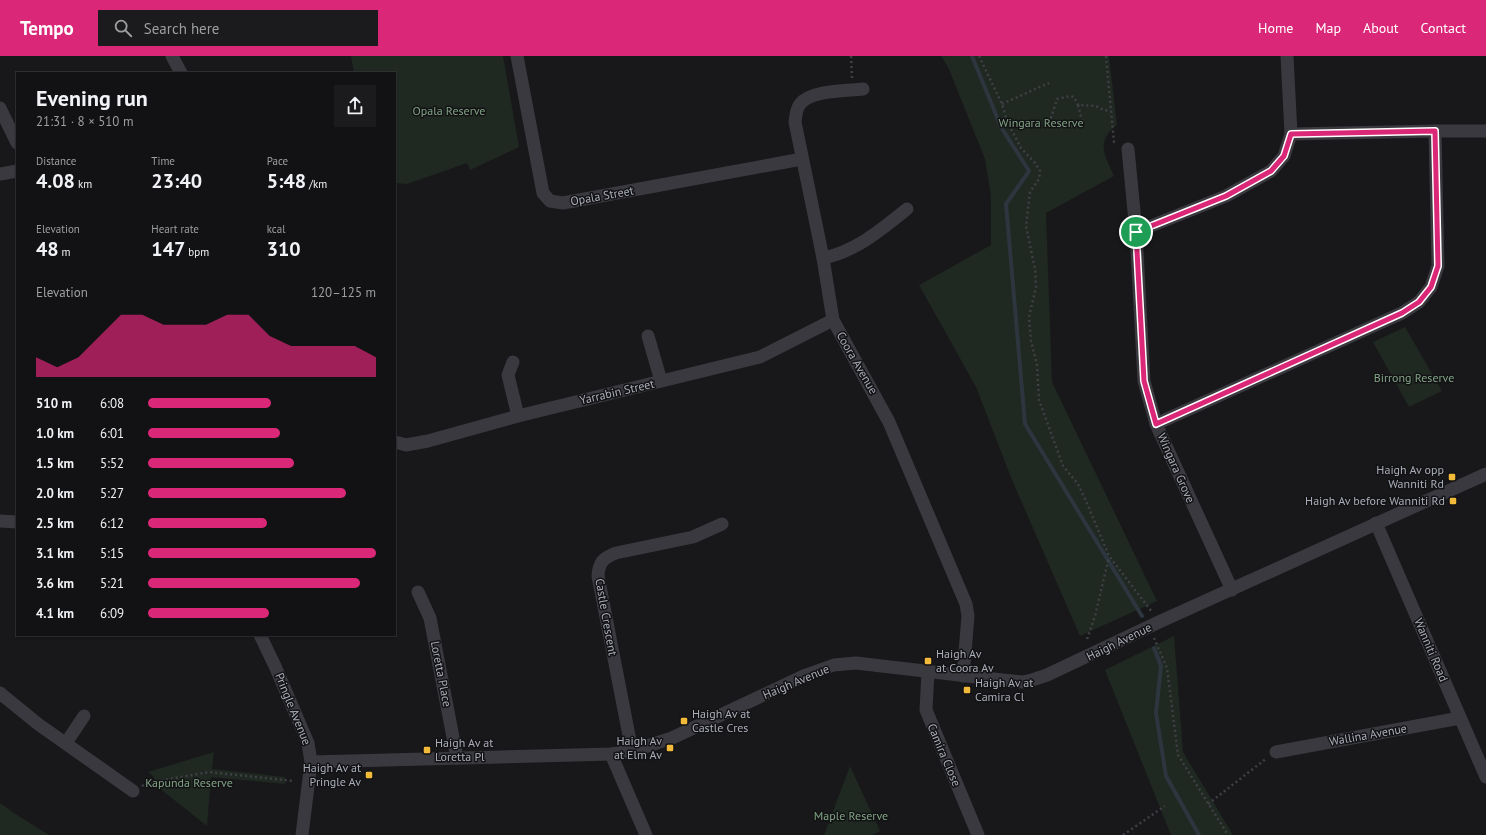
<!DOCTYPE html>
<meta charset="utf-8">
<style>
body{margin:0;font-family:"PT Sans",sans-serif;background:#1b1b1d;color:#f1f3f6;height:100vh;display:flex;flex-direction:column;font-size:15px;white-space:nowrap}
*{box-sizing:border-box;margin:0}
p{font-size:13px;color:#9c9ea0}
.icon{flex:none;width:22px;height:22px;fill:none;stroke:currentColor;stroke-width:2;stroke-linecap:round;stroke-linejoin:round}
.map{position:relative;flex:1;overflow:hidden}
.details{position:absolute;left:16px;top:16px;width:380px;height:564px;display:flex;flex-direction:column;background:#121214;border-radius:0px;box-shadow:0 1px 3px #0004,0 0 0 1px #313234}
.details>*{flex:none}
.pin{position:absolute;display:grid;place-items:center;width:34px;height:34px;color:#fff;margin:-17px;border:2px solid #fff;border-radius:50%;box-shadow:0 1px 4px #0007}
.round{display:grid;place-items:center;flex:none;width:42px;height:42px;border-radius:0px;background:#1b1b1d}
.overview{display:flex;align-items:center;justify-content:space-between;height:68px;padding:0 20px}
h1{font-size:22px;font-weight:700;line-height:30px}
.metrics{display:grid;grid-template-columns:repeat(3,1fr);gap:6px;height:68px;padding:4px 20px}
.metrics div{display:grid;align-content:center}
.metrics b{font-size:20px;font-weight:700}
.metrics small{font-size:11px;font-weight:400}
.metrics p{font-size:11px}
.chart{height:112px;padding:8px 20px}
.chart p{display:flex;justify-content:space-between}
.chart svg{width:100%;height:72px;margin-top:4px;fill:#db2777;opacity:.7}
ul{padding:0 20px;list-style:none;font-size:13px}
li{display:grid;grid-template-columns:64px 48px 1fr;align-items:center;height:30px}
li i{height:10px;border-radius:5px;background:#db2777}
header{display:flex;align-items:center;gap:24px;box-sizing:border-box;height:56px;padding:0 20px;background:#db2777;color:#fff}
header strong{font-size:19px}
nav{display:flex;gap:22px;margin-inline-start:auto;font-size:14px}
.search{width:280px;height:36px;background:#1b1b1d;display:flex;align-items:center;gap:10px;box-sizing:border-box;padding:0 14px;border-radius:0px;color:#9c9ea0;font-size:15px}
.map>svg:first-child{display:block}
</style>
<header>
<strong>Tempo</strong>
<div class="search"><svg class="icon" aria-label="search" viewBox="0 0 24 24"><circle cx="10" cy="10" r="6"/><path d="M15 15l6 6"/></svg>Search here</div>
<nav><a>Home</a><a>Map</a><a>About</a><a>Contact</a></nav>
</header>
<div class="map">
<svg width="1486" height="779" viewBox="0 0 1486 779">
<rect width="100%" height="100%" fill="#18181a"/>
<g fill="#1f2821">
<path d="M351 0H503L519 91 470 114 467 107 407 128 395 127V17H354Z"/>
<path d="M941 0H1109L1117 69C1095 86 1105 99 1114 120L1046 157 1052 326 1157 545 1080 580 1012 424 976 331 919 229 991 189V140L985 103 948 11Z"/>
<path d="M1405 271 1442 335 1409 351 1373 286Z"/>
<path d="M1174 580 1183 696 1233 779H1171L1105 614Z"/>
<path d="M214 696 212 713 285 721V728L211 721 207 770 159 732 153 720 148 716Z"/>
<path d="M850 710 880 775 872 779H824Z"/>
<path d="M0 747 14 757 49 779H0Z"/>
</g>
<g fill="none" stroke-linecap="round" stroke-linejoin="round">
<g stroke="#2d363e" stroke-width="4">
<path d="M972 0 1001 71 1029 115 1006 148 1025 368 1142 560"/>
<path d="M1154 592 1161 610 1156 657 1166 720 1199 779"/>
</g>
<g stroke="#3f4046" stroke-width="2.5" stroke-dasharray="2 3" stroke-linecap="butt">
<path d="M851 0 852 22"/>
<path d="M979 0 1002 48 1007 65 1021 92 1035 107 1040 115 1039 123 1030 136 1026 170 1035 213 1036 231 1029 261 1031 285 1037 309 1039 344 1063 410 1078 428 1086 445 1109 500 1152 556"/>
<path d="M1106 0 1114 86 1117 87"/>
<path d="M1002 48 1049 27"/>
<path d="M1078 49 1082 65 1080 70 1058 71 1051 62 1057 43 1070 40 1074 41 1078 49 1096 50 1104 54 1111 55"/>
<path d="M1154 582 1167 612 1178 699 1228 779"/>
<path d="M1087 583 1095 560 1109 501"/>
<path d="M142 730 147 727 209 716 293 725"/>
<path d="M1208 748 1267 702"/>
<path d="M1123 779 1165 750"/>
</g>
<g stroke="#39393f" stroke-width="13">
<path d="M172 0 181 17"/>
<path d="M517 0 543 137 550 145 563 147 802 103"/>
<path d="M1287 0 1291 78"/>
<path d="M863 33C847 35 810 34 800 48 796 53 796 59 795 66L823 202 833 264 889 366 966 548 968 560 963 620"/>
<path d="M0 52 17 87"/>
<path d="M1128 93 1136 176 1144 325 1156 368 1232 534"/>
<path d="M0 118 17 115"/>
<path d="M1136 176 1226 140 1271 115 1284 100 1291 78 1435 75H1486"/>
<path d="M823 202C855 196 882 173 907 153"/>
<path d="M648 280 661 325"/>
<path d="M513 306 508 319 518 360"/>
<path d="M1156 368 1402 257 1419 246 1431 231 1438 210 1435 75"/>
<path d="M395 386 406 389 428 385 518 360 760 301 833 264"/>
<path d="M0 465 17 466"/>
<path d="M1376 467 1486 721"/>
<path d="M418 536 430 562 457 702"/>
<path d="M260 579 275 610 308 687 311 706 302 779"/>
<path d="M928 616 926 654 978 779"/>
<path d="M0 637 38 668 133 735"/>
<path d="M66 687 84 660"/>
<path d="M632 695 598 520C599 506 603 502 616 497L693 481 722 468"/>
<path d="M1276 696 1460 662"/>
<path d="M611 698 646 779"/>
<path d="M311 706 611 698 632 695 672 682 806 619 834 609 856 607 1002 624 1022 626 1032 624 1047 619 1159 566 1486 418"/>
</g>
</g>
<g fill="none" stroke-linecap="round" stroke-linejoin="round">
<defs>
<path id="route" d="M1435 75 1438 210 1431 231 1419 246 1402 257 1156 368 1144 325 1136 176 1226 140 1271 115 1284 100 1291 78Z"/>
</defs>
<use href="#route" stroke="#fff" stroke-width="8"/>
<use href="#route" stroke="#db2777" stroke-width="5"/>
</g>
<g fill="#f1ba38" stroke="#131215" stroke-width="1.5">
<rect x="1448" y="417" width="8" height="8" rx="2"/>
<rect x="1449" y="441" width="8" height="8" rx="2"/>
<rect x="924" y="601" width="8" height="8" rx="2"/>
<rect x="963" y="630" width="8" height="8" rx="2"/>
<rect x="680" y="661" width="8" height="8" rx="2"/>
<rect x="666" y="688" width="8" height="8" rx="2"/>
<rect x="423" y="690" width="8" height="8" rx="2"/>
<rect x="365" y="715" width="8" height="8" rx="2"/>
</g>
<g text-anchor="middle" stroke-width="3" stroke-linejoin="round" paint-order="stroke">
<g font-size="12" fill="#81a485" stroke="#131215">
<text x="449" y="59">Opala Reserve</text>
<text x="1041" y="71">Wingara Reserve</text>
<text x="1414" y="326">Birrong Reserve</text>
<text x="189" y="731">Kapunda Reserve</text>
<text x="851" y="764">Maple Reserve</text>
</g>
<g font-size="12" fill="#aaaeb9" stroke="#131215">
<text transform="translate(602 140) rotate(-10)" y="4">Opala Street</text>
<text transform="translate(857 307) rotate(60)" y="4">Coora Avenue</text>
<text transform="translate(617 336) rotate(-13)" y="4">Yarrabin Street</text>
<text transform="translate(1176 412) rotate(66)" y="4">Wingara Grove</text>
<text transform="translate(606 561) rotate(80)" y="4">Castle Crescent</text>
<text transform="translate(1119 586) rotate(-26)" y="4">Haigh Avenue</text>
<text transform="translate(1431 594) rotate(67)" y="4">Wanniti Road</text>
<text transform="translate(441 618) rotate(79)" y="4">Loretta Place</text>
<text transform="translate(796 626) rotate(-23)" y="4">Haigh Avenue</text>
<text transform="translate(293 653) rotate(68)" y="4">Pringle Avenue</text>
<text transform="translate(1368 679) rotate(-10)" y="4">Wallina Avenue</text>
<text transform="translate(944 699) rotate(67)" y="4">Camira Close</text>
</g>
<g font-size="12" fill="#aaaeb9" stroke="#131215" text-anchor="end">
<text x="1444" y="418">Haigh Av opp<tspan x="1444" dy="14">Wanniti Rd</tspan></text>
<text x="1445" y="449">Haigh Av before Wanniti Rd</text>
<text x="936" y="602" text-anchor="start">Haigh Av<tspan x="936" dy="14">at Coora Av</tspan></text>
<text x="975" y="631" text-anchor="start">Haigh Av at<tspan x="975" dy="14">Camira Cl</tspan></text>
<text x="692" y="662" text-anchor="start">Haigh Av at<tspan x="692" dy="14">Castle Cres</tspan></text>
<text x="662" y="689">Haigh Av<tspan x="662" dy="14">at Elm Av</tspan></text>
<text x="435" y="691" text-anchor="start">Haigh Av at<tspan x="435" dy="14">Loretta Pl</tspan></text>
<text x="361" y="716">Haigh Av at<tspan x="361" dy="14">Pringle Av</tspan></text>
</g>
</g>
</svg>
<div class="pin" style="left:1136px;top:176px;background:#1e9e55"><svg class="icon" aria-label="arrive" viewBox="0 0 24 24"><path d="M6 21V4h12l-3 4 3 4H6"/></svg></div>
<section class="details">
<div class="overview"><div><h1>Evening run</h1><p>21:31 · 8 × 510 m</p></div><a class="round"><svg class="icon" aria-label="share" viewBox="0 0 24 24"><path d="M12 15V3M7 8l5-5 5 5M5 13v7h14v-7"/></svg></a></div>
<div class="metrics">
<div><p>Distance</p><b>4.08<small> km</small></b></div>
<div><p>Time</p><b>23:40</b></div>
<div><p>Pace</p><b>5:48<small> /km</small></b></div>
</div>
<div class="metrics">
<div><p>Elevation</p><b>48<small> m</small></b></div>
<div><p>Heart rate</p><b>147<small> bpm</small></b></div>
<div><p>kcal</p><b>310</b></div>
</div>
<div class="chart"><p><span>Elevation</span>120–125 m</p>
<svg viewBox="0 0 160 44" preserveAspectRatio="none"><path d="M0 44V32L10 38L20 32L30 19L40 6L50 6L60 12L70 12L80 12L90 6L100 6L110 19L120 25L130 25L140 25L150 25L160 32V44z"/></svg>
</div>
<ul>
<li><b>510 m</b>6:08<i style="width:54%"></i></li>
<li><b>1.0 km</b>6:01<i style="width:58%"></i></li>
<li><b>1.5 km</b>5:52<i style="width:64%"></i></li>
<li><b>2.0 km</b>5:27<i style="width:87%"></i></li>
<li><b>2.5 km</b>6:12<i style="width:52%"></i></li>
<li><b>3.1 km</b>5:15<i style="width:100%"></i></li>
<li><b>3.6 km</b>5:21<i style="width:93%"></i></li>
<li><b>4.1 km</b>6:09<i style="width:53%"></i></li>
</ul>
</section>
</div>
